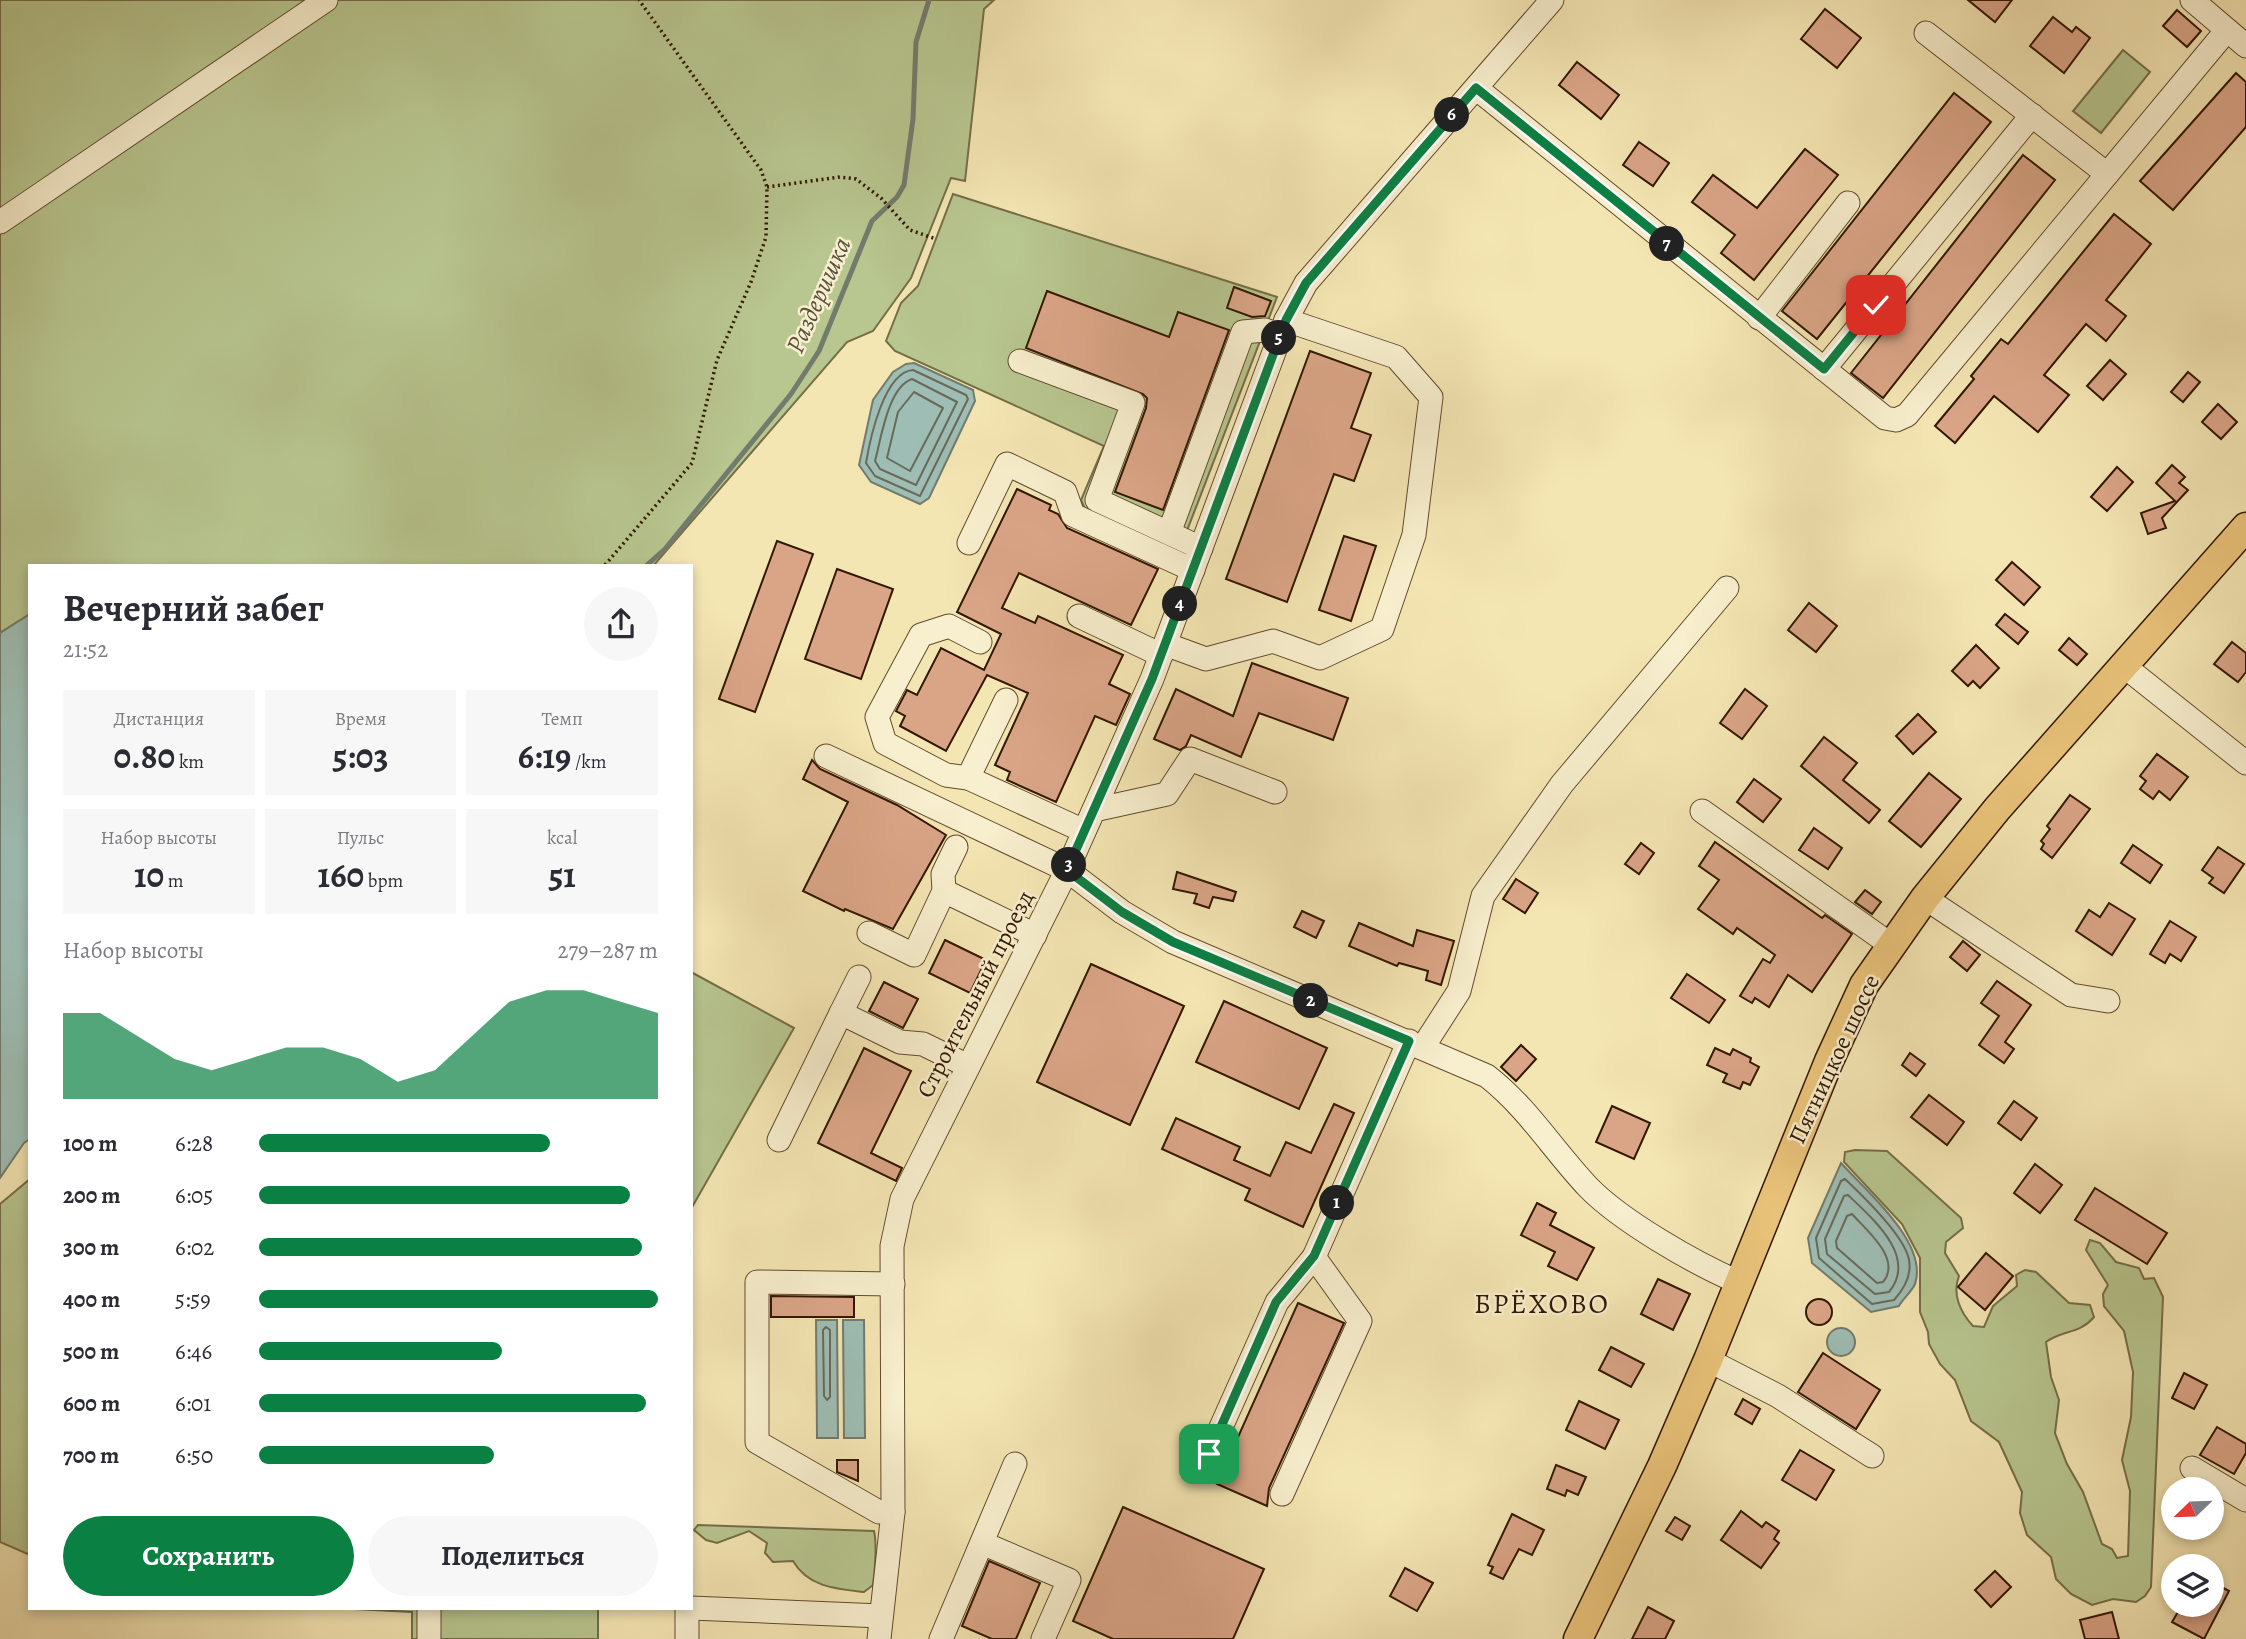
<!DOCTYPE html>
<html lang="ru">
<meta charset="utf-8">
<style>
body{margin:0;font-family:Alegreya,serif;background:#f7f7f7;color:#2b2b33;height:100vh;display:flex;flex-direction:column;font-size:26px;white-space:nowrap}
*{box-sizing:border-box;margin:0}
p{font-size:23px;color:#7c7c81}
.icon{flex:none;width:38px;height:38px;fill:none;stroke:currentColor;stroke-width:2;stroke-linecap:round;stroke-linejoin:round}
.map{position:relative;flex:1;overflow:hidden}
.details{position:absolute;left:28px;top:564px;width:665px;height:1046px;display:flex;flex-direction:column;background:#fff;border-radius:0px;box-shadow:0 4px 10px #0003}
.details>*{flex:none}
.needle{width:46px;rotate:247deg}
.tools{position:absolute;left:2161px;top:1477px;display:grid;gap:14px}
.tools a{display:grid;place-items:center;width:63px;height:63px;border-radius:50%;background:#fff;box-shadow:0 4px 10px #0003;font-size:35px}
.pin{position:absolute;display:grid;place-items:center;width:60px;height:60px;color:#fff;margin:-30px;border-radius:14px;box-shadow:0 4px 10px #0006}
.km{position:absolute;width:35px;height:35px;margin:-18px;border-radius:50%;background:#222;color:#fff;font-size:19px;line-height:35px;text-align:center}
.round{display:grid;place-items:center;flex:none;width:74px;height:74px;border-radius:37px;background:#f7f7f7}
.head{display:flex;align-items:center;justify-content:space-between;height:119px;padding:0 35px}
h1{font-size:38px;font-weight:700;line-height:52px}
.stats{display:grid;grid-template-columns:repeat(3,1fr);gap:10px;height:119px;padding:7px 35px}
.stats div{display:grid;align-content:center;border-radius:0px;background:#f7f7f7;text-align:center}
.stats b{font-size:35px;font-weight:700}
.stats small{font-size:19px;font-weight:400}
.stats p{font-size:19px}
.chart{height:196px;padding:14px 35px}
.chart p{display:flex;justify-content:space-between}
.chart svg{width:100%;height:126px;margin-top:7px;fill:#0b8043;opacity:.7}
.primary-button{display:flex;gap:14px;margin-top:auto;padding:14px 35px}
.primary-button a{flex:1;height:80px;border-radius:42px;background:#0b8043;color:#fff;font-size:28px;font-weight:700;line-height:80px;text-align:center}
.primary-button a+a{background:#f7f7f7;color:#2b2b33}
ul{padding:0 35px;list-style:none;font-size:23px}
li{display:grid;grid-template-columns:112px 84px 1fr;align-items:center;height:52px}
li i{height:18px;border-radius:9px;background:#0b8043}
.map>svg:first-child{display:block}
</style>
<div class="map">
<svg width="2246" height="1639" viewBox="0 0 2246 1639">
<rect width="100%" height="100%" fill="#f4e6b3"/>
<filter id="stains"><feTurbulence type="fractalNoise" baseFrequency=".00286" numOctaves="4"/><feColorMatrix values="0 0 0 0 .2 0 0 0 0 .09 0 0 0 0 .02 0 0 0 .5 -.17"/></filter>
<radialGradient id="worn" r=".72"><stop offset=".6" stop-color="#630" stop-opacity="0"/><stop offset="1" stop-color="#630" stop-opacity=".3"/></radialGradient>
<g fill="#b8c68f" stroke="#756e48" stroke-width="2">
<path d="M0 0H994L984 9 965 181 951 178 911 278 873 331 847 342 654 565H30V614L0 633Z"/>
<path d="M2123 50 2150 72 2101 133 2073 111Z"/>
<path d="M953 194 1277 297 1178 554 1086 512 1081 500 1104 446 895 351 886 341 901 303 918 286Z"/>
<path d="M691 972 794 1028 691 1209Z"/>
<path d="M1855 1150 1887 1151 1961 1218 1963 1228 1946 1242 1945 1253 1959 1276C1952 1294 1960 1312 1973 1326L1984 1327 1993 1306 2017 1286 2016 1275 2025 1270 2036 1272 2069 1303 2090 1305 2094 1317C2080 1334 2062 1330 2046 1342L2051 1377 2059 1400 2055 1433 2067 1464 2083 1492 2102 1544 2112 1549 2117 1558 2128 1556 2130 1491 2122 1460 2131 1417 2133 1372 2124 1331 2104 1306 2103 1294 2108 1285 2086 1250 2090 1240 2100 1243 2116 1262 2139 1268 2144 1279 2154 1278 2163 1297 2151 1587 2145 1596 2136 1602 2113 1599 2092 1605 2071 1594 2056 1579 2051 1557 2027 1535 2020 1513 2022 1492 1999 1442 1971 1421 1955 1380 1940 1364 1929 1344 1928 1332 1920 1312V1258L1902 1224 1844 1162 1845 1152Z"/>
<path d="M30 1179V1555L0 1542V1204Z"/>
<path d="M698 1525 874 1531C877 1543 875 1571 873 1585L864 1592C836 1589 808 1587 793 1561L773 1562 765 1553 767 1543 749 1531 717 1543 706 1540 694 1530Z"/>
<path d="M334 1608H598V1639H412V1612Z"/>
</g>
<g fill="#9ebeb5" stroke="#737b6d" stroke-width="2">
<path d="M914 363 973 390 975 401 929 498 920 504 871 482 859 465 873 400 893 372 906 364Z"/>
<path d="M30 614V1139L24 1143 0 1178V633Z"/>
<path d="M1841 1163C1865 1190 1929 1243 1915 1284 1912 1291 1903 1299 1899 1306L1871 1312 1812 1263 1808 1238Z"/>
<path d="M816 1320H837L838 1438H817Z"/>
<path d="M843 1320H864L865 1438H844Z"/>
<circle cx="1841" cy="1342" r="14"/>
</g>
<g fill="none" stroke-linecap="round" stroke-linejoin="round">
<g stroke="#686a5a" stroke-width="2">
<path d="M913 370 966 395 968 399 920 496 875 476 866 463C870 439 884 372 913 370Z"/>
<path d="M912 379 957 402 916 485 880 469 875 461C881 439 888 387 912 379Z"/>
<path d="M914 392 943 408 910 471 887 458 898 412Z"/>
<path d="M1845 1179C1863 1196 1905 1236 1909 1260 1912 1276 1904 1289 1894 1300L1872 1304 1819 1258 1816 1238 1841 1181Z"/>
<path d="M1848 1195C1873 1219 1918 1257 1889 1292L1875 1294 1827 1254 1825 1239 1844 1196Z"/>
<path d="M1852 1214C1867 1231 1902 1259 1883 1282L1877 1283 1837 1248 1836 1241 1847 1216Z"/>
<path d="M826 1327 830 1330V1397L827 1400 824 1396 823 1330Z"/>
</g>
<path stroke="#737b6d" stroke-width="5" d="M647 565 665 549 791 394 819 351 872 221 897 197 904 185 913 119 916 42 929 0"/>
</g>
<g fill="#daa587" stroke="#321700" stroke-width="2">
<path d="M1968 0H2012L1995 22Z"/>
<path d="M1825 9 1861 38 1837 68 1801 39Z"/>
<path d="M2177 10 2201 31 2187 47 2163 26Z"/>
<path d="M2053 17 2072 32 2076 27 2090 38 2064 73 2030 46Z"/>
<path d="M1577 62 1619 95 1601 119 1559 85Z"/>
<path d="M2236 73 2246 82V127L2173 210 2140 181Z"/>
<path d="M1954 93 1991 122 1817 339 1782 311Z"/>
<path d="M1639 142 1669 163 1653 186 1623 165Z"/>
<path d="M1805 149 1838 175 1754 280 1721 253 1735 235 1692 202 1713 175 1757 208Z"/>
<path d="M2023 155 2055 180 1883 398 1851 373Z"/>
<path d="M2114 214 2151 244 2106 300 2126 316 2106 341 2086 324 2044 375 2069 395 2038 432 1994 396 1955 443 1935 426 1974 379 1971 376 2001 339 2008 344Z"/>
<path d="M1234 287 1271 301 1265 316 1252 317 1227 308Z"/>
<path d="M1047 291 1169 337 1178 312 1229 330 1163 510 1115 492 1146 408 1147 398 1143 394 1026 348Z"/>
<path d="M1310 351 1371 373 1351 428 1371 435 1354 481 1334 474 1287 602 1226 579Z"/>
<path d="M2110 360 2126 374 2103 400 2087 386Z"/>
<path d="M2188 372 2200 382 2183 402 2171 392Z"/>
<path d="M2218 404 2237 422 2221 439 2202 422Z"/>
<path d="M2172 465 2185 477 2179 483 2188 490 2162 518 2166 528 2148 534 2141 513 2175 501 2156 483Z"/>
<path d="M2117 467 2133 482 2107 511 2091 497Z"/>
<path d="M1017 489 1051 505 1049 510 1058 514 1067 528 1158 569 1131 625 1019 573 1002 608 1035 623 1038 616 1123 655 1109 684 1130 694 1116 725 1095 716 1056 802 1007 780 1010 772 995 765 1028 693 987 675 946 751 900 726 905 716 896 711 907 690 917 695 941 648 984 670 1001 634 957 612Z"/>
<path d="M1344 536 1376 546 1351 621 1319 610Z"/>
<path d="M777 541 813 554 755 712 719 699Z"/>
<path d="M2012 562 2040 587 2024 605 1996 580Z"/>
<path d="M837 569 893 589 861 679 805 659Z"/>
<path d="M1809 603 1837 626 1816 652 1788 630Z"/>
<path d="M2005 614 2028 632 2018 644 1996 625Z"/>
<path d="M2069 638 2087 654 2077 665 2059 650Z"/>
<path d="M2232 642 2246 653V672L2238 682 2214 664Z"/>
<path d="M1976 645 1999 668 1980 688 1973 681 1968 686 1952 671Z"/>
<path d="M1252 663 1348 698 1333 740 1259 713 1241 757 1191 735 1186 746 1180 750 1154 739 1176 689 1233 716Z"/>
<path d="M1745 689 1767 706 1742 739 1720 723Z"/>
<path d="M1918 714 1936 732 1913 754 1896 736Z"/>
<path d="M1824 737 1857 763 1843 780 1880 810 1869 823 1801 766Z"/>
<path d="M2157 754 2188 777 2170 800 2159 791 2153 799 2140 789 2146 781 2140 776Z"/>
<path d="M812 760 820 769 897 805 946 835 893 929 845 909 844 911 803 891 848 802 803 779Z"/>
<path d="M1929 773 1961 799 1921 847 1889 821Z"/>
<path d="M1754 779 1781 799 1763 822 1737 802Z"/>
<path d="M2070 795 2090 809 2052 858 2041 849 2044 844 2041 841 2050 829 2047 826Z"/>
<path d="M1814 828 1842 848 1828 869 1799 850Z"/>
<path d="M1715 842 1822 918 1825 915 1852 934 1812 992 1788 975 1769 1007 1755 998 1752 1003 1740 996 1763 959 1770 963 1775 955 1737 928 1733 934 1698 909 1719 880 1699 866Z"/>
<path d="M1641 843 1654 853 1639 874 1625 864Z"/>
<path d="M2133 845 2162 865 2150 883 2121 863Z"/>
<path d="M2218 847 2244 864 2224 893 2209 883 2213 878 2202 870Z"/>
<path d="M1177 872 1236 892 1233 901 1213 897 1209 908 1194 903 1197 894 1173 889Z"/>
<path d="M1516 879 1538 893 1525 913 1503 899Z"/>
<path d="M1865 890 1881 902 1872 914 1855 902Z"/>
<path d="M2109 903 2135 919 2112 955 2076 931 2089 910 2100 917Z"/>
<path d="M1302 911 1324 921 1316 938 1294 927Z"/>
<path d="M2170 921 2196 937 2181 961 2170 954 2165 963 2150 954Z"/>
<path d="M1359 923 1413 946 1417 930 1454 941 1441 985 1426 980 1428 971 1399 963 1397 966 1349 946Z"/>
<path d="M945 940 986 960 970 993 929 973Z"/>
<path d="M1963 941 1980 955 1967 971 1950 957Z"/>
<path d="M1091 964 1184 1006 1130 1125 1037 1082Z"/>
<path d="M1687 974 1725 1000 1709 1023 1671 998Z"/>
<path d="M1997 981 2031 1005 2005 1042 2014 1049 2004 1063 1979 1045 1999 1016 1981 1003Z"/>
<path d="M884 982 918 999 903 1028 869 1011Z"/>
<path d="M1224 1001 1327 1048 1299 1109 1196 1062Z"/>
<path d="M1521 1045 1536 1059 1516 1081 1501 1067Z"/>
<path d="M864 1048 911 1071 871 1153 902 1168 896 1181 818 1143Z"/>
<path d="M1715 1048 1730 1055 1733 1049 1751 1058 1750 1062 1759 1067 1750 1085 1743 1082 1740 1089 1723 1082 1727 1074 1707 1065Z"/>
<path d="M1910 1053 1925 1064 1916 1076 1902 1065Z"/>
<path d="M1929 1095 1964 1122 1947 1145 1911 1117Z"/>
<path d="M2014 1101 2037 1118 2021 1140 1998 1123Z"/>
<path d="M1334 1104 1354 1113 1303 1227 1245 1200 1250 1189 1162 1149 1176 1118 1240 1147 1234 1160 1270 1176 1286 1142 1311 1153Z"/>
<path d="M1612 1106 1650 1123 1634 1159 1596 1142Z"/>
<path d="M2035 1164 2062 1185 2040 1213 2014 1193Z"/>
<path d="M2095 1188 2167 1233 2147 1264 2075 1220Z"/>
<path d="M1537 1203 1556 1213 1550 1225 1594 1248 1577 1280 1548 1266 1555 1252 1521 1235Z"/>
<path d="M1986 1253 2013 1276 1985 1310 1958 1287Z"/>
<path d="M1658 1279 1690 1294 1673 1330 1641 1314Z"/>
<path d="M771 1296 854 1297V1317H771Z"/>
<circle cx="1819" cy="1312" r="13"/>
<path d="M1298 1303 1344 1323 1269 1488 1267 1506 1217 1484Z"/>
<path d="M1611 1347 1644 1364 1631 1387 1599 1370Z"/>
<path d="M1823 1353 1880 1390 1856 1429 1798 1392Z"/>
<path d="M2184 1373 2207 1385 2194 1409 2172 1398Z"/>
<path d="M1743 1399 1760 1409 1752 1424 1735 1414Z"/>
<path d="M1579 1401 1619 1420 1605 1449 1566 1430Z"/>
<path d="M2217 1427 2246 1444V1453L2234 1474 2200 1455Z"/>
<path d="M1800 1450 1834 1470 1816 1500 1782 1480Z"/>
<path d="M837 1460H858V1481L837 1472Z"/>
<path d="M1556 1465 1586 1477 1578 1495 1567 1490 1565 1496 1547 1489Z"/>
<path d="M1123 1507 1264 1569 1233 1639H1113L1073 1621Z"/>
<path d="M1741 1511 1762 1527 1766 1522 1779 1531 1774 1539 1779 1543 1761 1568 1721 1540Z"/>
<path d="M1512 1514 1544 1530 1532 1555 1519 1549 1503 1579 1490 1573 1493 1567 1488 1565Z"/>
<path d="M1675 1517 1690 1526 1682 1540 1666 1531Z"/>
<path d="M989 1561 1040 1583 1016 1639H992L962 1626Z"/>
<path d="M1405 1568 1433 1583 1417 1611 1390 1596Z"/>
<path d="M1995 1571 2011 1587 1991 1607 1975 1590Z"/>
<path d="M2212 1582 2229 1591 2204 1639 2172 1622 2182 1605H2212Z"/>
<path d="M1648 1607 1674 1621 1665 1639H1632Z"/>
<path d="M2112 1612 2119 1639H2085L2080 1620Z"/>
</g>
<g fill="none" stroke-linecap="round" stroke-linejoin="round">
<defs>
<g id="minor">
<path d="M2192 0 2246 46"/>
<path d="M1926 33 2107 174"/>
<path d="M1476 88 1885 418 1896 420 1907 415 2227 30"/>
<path d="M0 222 326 0"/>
<path d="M1759 318 1848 203"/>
<path d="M1020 361 1133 403 1097 500 1201 548"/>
<path d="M1824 369 2032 115"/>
<path d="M1169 533 1243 332 1265 330 1280 336"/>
<path d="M969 543 1007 464 1065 492 1073 515 1193 570"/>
<path d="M1079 616 1161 655"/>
<path d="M980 642 949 626 921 635 877 717 885 743 946 775 968 778 1084 831"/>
<path d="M1165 644 1206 659 1273 641 1320 658 1382 629 1414 535 1431 397 1396 357 1286 320"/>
<path d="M2124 666 2246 763"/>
<path d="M826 756 1067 870 1122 912 1173 942 1487 1076C1528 1108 1553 1150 1588 1187 1621 1221 1694 1263 1738 1282"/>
<path d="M968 778 1006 700"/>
<path d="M1094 810 1167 794 1190 759 1275 792"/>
<path d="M1702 811 1891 945"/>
<path d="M944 891 943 874 956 847"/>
<path d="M1925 898 2071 995 2108 1001"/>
<path d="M869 933 914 955 944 891 1035 935"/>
<path d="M841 1013 859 977"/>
<path d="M1423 1047 1459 991 1483 896 1562 784 1727 588"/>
<path d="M779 1140 841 1013 900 1042 923 1044 968 1066"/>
<path d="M893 1284 757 1282V1442L879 1512H893"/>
<path d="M1708 1360 1778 1396 1872 1456"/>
<path d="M1209 1454 1277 1302 1314 1257 1409 1041"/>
<path d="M2192 1468 2246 1500"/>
<path d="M1282 1494 1360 1321 1314 1257"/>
<path d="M982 1543 1069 1580 1043 1639"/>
<path d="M691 1608 881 1616"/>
<path d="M429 1639V1608"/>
<path d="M687 1639V1608"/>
<path d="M879 1639 893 1512 892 1246 902 1199 1067 870 1152 679 1286 320 1306 283 1552 0"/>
<path d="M941 1639 1015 1464"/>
</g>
<path id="major" d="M1578 1639 1662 1466 1708 1360 1829 1061 1864 985 1925 898 1997 809 2246 527"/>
</defs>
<use href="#minor" stroke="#624b2d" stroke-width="25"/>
<use href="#major" stroke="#321700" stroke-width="31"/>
<g stroke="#321700" stroke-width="3.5" stroke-dasharray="2 3.5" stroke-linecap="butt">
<path d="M767 187 840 177 856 179 881 198 910 230 936 239"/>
<path d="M605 565 692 463 717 360 751 282 766 237 767 187 761 170 639 0"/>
</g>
<use href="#minor" stroke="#f8efce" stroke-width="23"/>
<use href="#major" stroke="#eac37a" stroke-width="28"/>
</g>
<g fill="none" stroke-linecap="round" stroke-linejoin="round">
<defs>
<path id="route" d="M1209 1454 1276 1302 1314 1256 1409 1041 1173 942 1122 912 1067 870 1152 679 1286 320 1306 283 1476 88 1824 369 1876 305"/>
</defs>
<use href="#route" stroke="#fff" stroke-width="14"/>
<use href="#route" stroke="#0b8043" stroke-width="9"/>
</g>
<g text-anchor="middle" stroke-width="5" stroke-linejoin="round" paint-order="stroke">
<g font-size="24" fill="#321700" stroke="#f8efce">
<text transform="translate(975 994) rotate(-63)" y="8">Строительный проезд</text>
<text transform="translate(1834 1059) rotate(-65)" y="8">Пятницкое шоссе</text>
</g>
<g font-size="26" font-style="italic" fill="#58513f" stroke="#f8efce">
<text transform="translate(818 295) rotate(-66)" y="9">Раздеришка</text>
</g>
<g font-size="28" letter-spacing="2" fill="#321700" stroke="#f8efce">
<text x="1542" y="1313">БРЁХОВО</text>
</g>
</g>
<rect width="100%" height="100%" filter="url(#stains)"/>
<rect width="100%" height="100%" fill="url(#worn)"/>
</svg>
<div class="tools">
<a><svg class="needle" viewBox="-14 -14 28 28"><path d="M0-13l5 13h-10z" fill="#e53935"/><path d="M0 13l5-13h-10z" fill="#7c7c81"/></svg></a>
<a><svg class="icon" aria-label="layers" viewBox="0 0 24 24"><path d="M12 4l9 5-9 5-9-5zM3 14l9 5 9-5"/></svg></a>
</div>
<div class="pin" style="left:1209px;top:1454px;background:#1e9e55"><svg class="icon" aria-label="arrive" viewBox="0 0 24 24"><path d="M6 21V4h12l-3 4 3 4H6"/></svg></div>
<div class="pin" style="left:1876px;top:305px;background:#d93025"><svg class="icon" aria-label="check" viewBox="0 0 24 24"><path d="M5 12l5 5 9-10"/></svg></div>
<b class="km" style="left:1337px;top:1203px">1</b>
<b class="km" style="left:1311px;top:1001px">2</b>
<b class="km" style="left:1069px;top:865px">3</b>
<b class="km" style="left:1180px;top:604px">4</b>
<b class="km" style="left:1279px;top:338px">5</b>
<b class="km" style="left:1452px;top:115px">6</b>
<b class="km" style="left:1667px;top:244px">7</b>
<section class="details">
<div class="head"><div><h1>Вечерний забег</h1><p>21:52</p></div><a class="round"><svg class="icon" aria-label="share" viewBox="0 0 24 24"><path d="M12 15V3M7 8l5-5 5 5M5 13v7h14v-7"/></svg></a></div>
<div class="stats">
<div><p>Дистанция</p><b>0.80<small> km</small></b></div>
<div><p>Время</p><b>5:03</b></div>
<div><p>Темп</p><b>6:19<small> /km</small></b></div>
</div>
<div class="stats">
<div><p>Набор высоты</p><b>10<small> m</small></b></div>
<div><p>Пульс</p><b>160<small> bpm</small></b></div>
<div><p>kcal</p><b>51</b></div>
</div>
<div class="chart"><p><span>Набор высоты</span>279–287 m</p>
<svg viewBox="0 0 160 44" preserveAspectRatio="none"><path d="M0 44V14L10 14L20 22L30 30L40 34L50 30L60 26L70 26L80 30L90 38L100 34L110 22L120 10L130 6L140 6L150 10L160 14V44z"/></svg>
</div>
<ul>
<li><b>100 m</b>6:28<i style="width:73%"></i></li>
<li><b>200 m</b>6:05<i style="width:93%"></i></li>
<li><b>300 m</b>6:02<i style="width:96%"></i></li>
<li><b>400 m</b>5:59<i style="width:100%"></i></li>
<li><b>500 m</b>6:46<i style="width:61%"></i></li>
<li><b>600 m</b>6:01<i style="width:97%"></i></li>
<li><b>700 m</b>6:50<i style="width:59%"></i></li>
</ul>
<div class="primary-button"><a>Сохранить</a><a>Поделиться</a></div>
</section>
</div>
